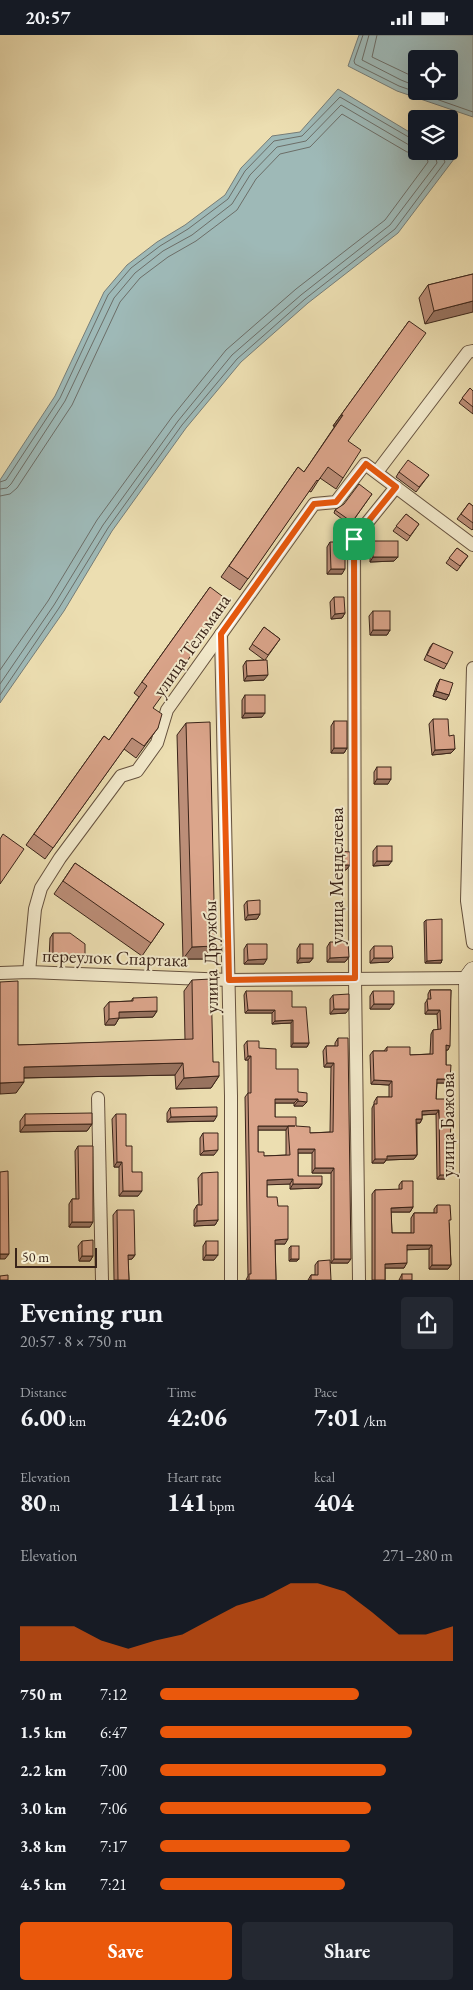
<!DOCTYPE html>
<meta charset="utf-8">
<style>
body{margin:0;font-family:"EB Garamond",serif;background:#242831;color:#f1f3f6;height:100vh;display:flex;flex-direction:column;font-size:19px;white-space:nowrap}
*{box-sizing:border-box;margin:0}
p{font-size:16px;color:#9ea1a6}
.icon{flex:none;width:28px;height:28px;fill:none;stroke:currentColor;stroke-width:2;stroke-linecap:round;stroke-linejoin:round}
.map{position:relative;height:1245px;overflow:hidden}
.panel{display:flex;flex-direction:column;background:#171b24;flex:1}
.panel>*{flex:none}
.buttons{position:absolute;left:408px;top:15px;display:grid;gap:10px}
.buttons a{display:grid;place-items:center;width:50px;height:50px;border-radius:5px;background:#171b24;box-shadow:0 5px 20px #0002;font-size:25px}
.scale{position:absolute;left:15px;bottom:12px;width:82px;box-sizing:border-box;padding-left:5px;border:2px solid #3a2419;border-top:0;font-size:14px;line-height:18px;white-space:nowrap;color:#3a2419;-webkit-text-stroke:4px #f3eacc;paint-order:stroke}
.pin{position:absolute;display:grid;place-items:center;width:42px;height:42px;color:#fff;margin:-21px;border-radius:10px;box-shadow:0 2px 8px #0006}
.round{display:grid;place-items:center;flex:none;width:52px;height:52px;border-radius:5px;background:#242831}
.headline{display:flex;align-items:center;justify-content:space-between;height:85px;padding:0 20px}
h1{font-size:28px;font-weight:700;line-height:38px}
.figures{display:grid;grid-template-columns:repeat(3,1fr);gap:8px;height:85px;padding:5px 20px}
.figures div{display:grid;align-content:center}
.figures b{font-size:25px;font-weight:700}
.figures small{font-size:14px;font-weight:400}
.figures p{font-size:14px}
.chart{height:140px;padding:10px 20px}
.chart p{display:flex;justify-content:space-between}
.chart svg{width:100%;height:90px;margin-top:5px;fill:#ea580c;opacity:.7}
.action{display:flex;gap:10px;margin-top:auto;padding:10px 20px}
.action a{flex:1;height:58px;border-radius:5px;background:#ea580c;color:#fff;font-size:20px;font-weight:700;line-height:58px;text-align:center}
.action a+a{background:#242831;color:#f1f3f6}
ul{padding:0 20px;list-style:none;font-size:16px}
li{display:grid;grid-template-columns:80px 60px 1fr;align-items:center;height:38px}
li i{height:12px;border-radius:6px;background:#ea580c}
.status{display:flex;justify-content:space-between;align-items:center;height:35px;padding:0 25px;background:#171b24;direction:ltr}
.status svg{height:14px;fill:currentColor}
.map>svg:first-child{display:block}
</style>
<div class="status"><b>20:57</b><svg viewBox="0 0 49 12"><path d="M0 12V9h3v3zM5 12V6h3v6zM10 12V3h3v9zM15 12V0h3v12zM26 1h20v11H26zM47 4h2v5h-2z"/></svg></div>
<div class="map">
<svg width="473" height="1245" viewBox="0 0 473 1245">
<rect width="100%" height="100%" fill="#ecdeb1"/>
<filter id="stains"><feTurbulence type="fractalNoise" baseFrequency=".004" numOctaves="4"/><feColorMatrix values="0 0 0 0 .2 0 0 0 0 .09 0 0 0 0 .02 0 0 0 .5 -.17"/></filter>
<radialGradient id="worn" r=".72"><stop offset=".6" stop-color="#630" stop-opacity="0"/><stop offset="1" stop-color="#630" stop-opacity=".3"/></radialGradient>
<g fill="#9eb9b7" stroke="#767d78" fill-rule="evenodd">
<path d="M359 0H473V82L397 56 348 31ZM416 24H449V56H416Z"/>
<path d="M338 54 416 101V116H442L454 124 398 198 308 268 241 327 186 393 112 496 64 576 0 668V445L55 361 104 257 127 230 157 207 185 190 225 160 241 133 272 101 300 97Z"/>
</g>
<g fill="none" stroke-linecap="round" stroke-linejoin="round">
<g stroke="#6c6e68" stroke-width="1">
<path d="M363 0 354 26 355 29 399 51 473 77"/>
<path d="M369 0 362 25 401 45 416 51"/>
<path d="M377 0 372 22 416 43"/>
<path d="M0 447 6 445 60 363 108 260 131 233 160 211 188 194 228 164 245 136 274 106 302 101 340 62 412 104 416 105"/>
<path d="M0 454 7 453 11 449 65 366 114 263 135 238 163 216 192 200 232 169 250 140 277 112 306 106 341 70 409 110 416 111"/>
<path d="M0 461 10 459 17 453 72 370 120 267 140 243 168 222 196 206 237 175 256 144 280 119 310 112 342 79 407 117 426 118 428 127 385 185 296 254 226 315 172 382 97 485 48 566 0 635"/>
<path d="M0 649 54 570 103 490 178 386 232 320 301 260 390 190 437 128 434 116"/>
<path d="M0 660 59 573 108 493 182 390 237 324 305 264 395 194 445 127 440 116"/>
</g>
<defs>
<g id="minor">
<path d="M377 437 468 317 473 316"/>
<path d="M221 599 231 1061V1245"/>
<path d="M473 633 467 866 473 908"/>
<path d="M29 937 35 874 41 853 60 823 121 741 137 736 157 708 167 675 314 469 336 467 365 429 473 510"/>
<path d="M0 938 29 937 229 945 468 943"/>
<path d="M98 1063 102 1245"/>
<path d="M359 1245 355 943 354 504 396 452"/>
</g>
<path id="secondary" d="M469 1245 468 943 473 936"/>
</defs>
<use href="#minor" stroke="#66523f" stroke-width="14"/>
<use href="#secondary" stroke="#3a2419" stroke-width="19"/>
<use href="#minor" stroke="#f3eacc" stroke-width="12"/>
<use href="#secondary" stroke="#f3eacc" stroke-width="18"/>
</g>
<g fill="#bc8e78" stroke="#3a2419" fill-rule="evenodd">
<path d="M473 239 425 289 419 263 428 250Z"/>
<path d="M409 286 348 406 343 443 336 454 320 443 311 457 309 456 240 555 221 542 298 432 304 437 335 391H333Z"/>
<path d="M470 353 473 356V379L459 368Z"/>
<path d="M399 437 429 440 416 457 396 442Z"/>
<path d="M372 459 350 490 334 478 335 475Z"/>
<path d="M469 468 473 471V494L472 495 457 484Z"/>
<path d="M406 479 419 489 407 506 393 496Z"/>
<path d="M373 506 394 526 370 527V511Z"/>
<path d="M330 507 342 539H327V512Z"/>
<path d="M457 513 468 521 457 536 446 528Z"/>
<path d="M210 552 153 673 158 693 136 723 124 714 45 824 26 810 104 701 109 705 139 662 134 658Z"/>
<path d="M334 562 345 578 342 583 331 584 330 567Z"/>
<path d="M373 576 390 595 387 600H370L369 581Z"/>
<path d="M264 592 280 604 265 625 264 645 244 646 243 631 246 626 264 625 249 614Z"/>
<path d="M433 608 447 629 444 634 424 625 430 612Z"/>
<path d="M440 644 449 660 446 665 433 661 437 649Z"/>
<path d="M245 660 262 682 242 683V665Z"/>
<path d="M433 684 449 701 455 714 451 718 432 720 429 689Z"/>
<path d="M334 686 347 713 344 718H331V691Z"/>
<path d="M186 688 206 924H183L177 700Z"/>
<path d="M377 732 388 749H374V737Z"/>
<path d="M377 811 389 830 373 831V816Z"/>
<path d="M339 816 350 830 346 835H335V821Z"/>
<path d="M75 828 164 889 142 921 54 859Z"/>
<path d="M247 866 260 879 257 884 245 885 244 870Z"/>
<path d="M426 885 442 925 441 928H425L424 887Z"/>
<path d="M53 898 81 925 49 924 50 903Z"/>
<path d="M330 907 349 922 345 927H327V912Z"/>
<path d="M247 909 264 929H244V914Z"/>
<path d="M300 909 313 923 310 927 297 928V914Z"/>
<path d="M374 911 389 927 370 928V916Z"/>
<path d="M192 945 213 1027 219 1041 211 1053 176 1054 175 1040 24 1043 16 1058 18 1010 185 1005 184 956Z"/>
<path d="M430 955H451L448 1015H446V1030L448 1048H437L436 1064 450 1137 445 1144H437L436 1079 422 1080V1084L420 1088H417V1120L414 1124 386 1125 384 1128H372V1073L374 1069V1067L377 1062H389V1050L371 1049 370 1020 373 1016H384L387 1012 410 1020 430 1019 431 999 433 995H438L437 979H425V968L428 964V959Z"/>
<path d="M246 956 292 972 309 1008 307 1012H291V988L272 989V978H245L244 960Z"/>
<path d="M373 956 390 974H370V961Z"/>
<path d="M333 960 346 978 330 979V964Z"/>
<path d="M133 963 157 976 153 982 119 983 115 990H105L104 973 109 967 131 966Z"/>
<path d="M338 1003 348 1228H331V1138H312V1118H298V1141L322 1149 319 1153 290 1154V1149H267V1162L278 1171 285 1209H275L276 1245H246L248 1241 245 1062 248 1058V1025H245L244 1010 247 1006 259 1013 276 1034 298 1057 303 1071H294V1068H275V1082L310 1098 330 1097 331 1032H324L323 1016 326 1011H335V1008ZM258 1095H286V1120L264 1121 258 1117Z"/>
<path d="M170 1073 214 1086 167 1087V1078Z"/>
<path d="M25 1079 92 1089 87 1096 20 1097V1086Z"/>
<path d="M116 1079 126 1111 132 1137 138 1161H119V1132H114L112 1084Z"/>
<path d="M203 1098 214 1120H200V1103Z"/>
<path d="M78 1111 90 1192H69V1169L72 1164H76L75 1116Z"/>
<path d="M202 1138 218 1185 215 1190 194 1191V1175L197 1170H199L198 1143Z"/>
<path d="M402 1146 413 1172 410 1177H391L392 1198H411V1183L414 1178H434V1174L437 1170 449 1188 451 1230 448 1234H429V1214H407L404 1233H385V1245H372V1159L375 1155H399V1150Z"/>
<path d="M117 1175 135 1220 132 1224H128L129 1245H114L113 1180Z"/>
<path d="M82 1206 93 1221 90 1226H79L78 1211Z"/>
<path d="M206 1206 214 1225H203V1211Z"/>
<path d="M291 1211 297 1226H289V1213Z"/>
<path d="M318 1226 331 1245H308L311 1240H315V1230Z"/>
<path d="M402 1239 412 1245H399Z"/>
</g>
<g fill="#997461" stroke="#3a2419">
<path d="M473 266V277L425 289 434 276Z"/>
<path d="M341 380H343L335 391H333Z"/>
<path d="M373 522H398L394 526 370 527Z"/>
<path d="M331 534H345L342 539H327Z"/>
<path d="M345 578 342 583 331 584 335 579Z"/>
<path d="M373 595H390L387 600H370Z"/>
<path d="M268 640 264 645 244 646 247 641Z"/>
<path d="M436 656 449 660 446 665 433 661Z"/>
<path d="M245 678H265L262 682 242 683Z"/>
<path d="M334 713H347L344 718H331Z"/>
<path d="M455 714 451 718 432 720 435 715Z"/>
<path d="M377 744H391L388 749H374Z"/>
<path d="M377 826H392L389 830 373 831Z"/>
<path d="M338 830H350L346 835H335Z"/>
<path d="M260 879 257 884 245 885 248 880Z"/>
<path d="M215 911 206 924H183L192 912Z"/>
<path d="M53 919 85 920 81 925 49 924Z"/>
<path d="M349 922 345 927H327L330 923Z"/>
<path d="M300 923H313L310 927 297 928Z"/>
<path d="M374 923H393L389 927 370 928Z"/>
<path d="M267 924 264 929H244L248 925Z"/>
<path d="M442 925 441 928H425L427 926Z"/>
<path d="M374 969H394L390 974H370Z"/>
<path d="M334 974H349L346 978 330 979Z"/>
<path d="M248 975H275L272 978H245Z"/>
<path d="M428 975H440L437 979H425Z"/>
<path d="M157 976 153 982 119 983 115 990H105L109 984 119 977Z"/>
<path d="M293 985 291 988 272 989 275 986Z"/>
<path d="M293 1008H309L307 1012H291Z"/>
<path d="M446 1010 450 1011 448 1015H443Z"/>
<path d="M248 1021H251L248 1025H245Z"/>
<path d="M183 1028 175 1040 16 1043 24 1032Z"/>
<path d="M327 1028H334L331 1032H324Z"/>
<path d="M219 1041 211 1053 176 1054 184 1043Z"/>
<path d="M437 1044H450L448 1048H434Z"/>
<path d="M374 1045 392 1046 389 1050 371 1049Z"/>
<path d="M24 1047 16 1058 0 1059V1048Z"/>
<path d="M275 1064H298L294 1068H271Z"/>
<path d="M298 1066 307 1067 303 1071H294Z"/>
<path d="M439 1075 436 1079 419 1080 422 1076Z"/>
<path d="M217 1081 214 1086 167 1087 171 1082Z"/>
<path d="M416 1084H422L420 1088H414Z"/>
<path d="M92 1089 87 1096 20 1097 25 1090Z"/>
<path d="M258 1091H295H288L286 1095H255Z"/>
<path d="M298 1114H315L312 1118H295Z"/>
<path d="M218 1115 214 1120H200L204 1116Z"/>
<path d="M417 1120 414 1124 386 1125 384 1128H372L375 1124 387 1121Z"/>
<path d="M117 1127H122L119 1132H114Z"/>
<path d="M315 1133H334L331 1138H312Z"/>
<path d="M448 1137H450L445 1144H437L440 1140Z"/>
<path d="M293 1144 290 1149 264 1150 267 1145Z"/>
<path d="M293 1149H322L319 1153 290 1154Z"/>
<path d="M123 1156H142L138 1161H119Z"/>
<path d="M413 1172 410 1177H388L391 1173Z"/>
<path d="M218 1185 215 1190 194 1191 197 1186Z"/>
<path d="M72 1187H93L90 1192H69Z"/>
<path d="M288 1204 285 1209H272L275 1205Z"/>
<path d="M407 1210H432L429 1214 404 1215Z"/>
<path d="M0 1219H9L5 1224H0Z"/>
<path d="M128 1220H135L132 1224 124 1225Z"/>
<path d="M206 1220H218L214 1225H203Z"/>
<path d="M82 1221H93L90 1226H79Z"/>
<path d="M291 1224H299L297 1226H289Z"/>
<path d="M334 1224H351L348 1228H331Z"/>
<path d="M407 1228 404 1233H382L385 1229Z"/>
<path d="M432 1230H451L448 1234H429Z"/>
</g>
<g fill="#dba58b" stroke="#3a2419" fill-rule="evenodd">
<path d="M473 239V266L434 276 428 250Z"/>
<path d="M409 286 426 298 348 406 361 415 343 443 328 432 318 446 317 445 248 544 229 531 298 432 304 437 343 380H341Z"/>
<path d="M470 353 473 356V372L462 363Z"/>
<path d="M408 425 429 440 419 452 399 437Z"/>
<path d="M359 449 372 459 352 487 335 475 344 469Z"/>
<path d="M469 468 473 471V488L461 479Z"/>
<path d="M406 479 419 489 410 501 396 491Z"/>
<rect x="373" y="506" width="25" height="16"/>
<path d="M330 507H345V534H331Z"/>
<path d="M457 513 468 521 460 531 449 523Z"/>
<path d="M210 552 230 567 153 673 162 679 158 693 144 711 132 703 53 813 34 799 104 701 109 705 147 651 142 647Z"/>
<path d="M334 562H344L345 578 335 579Z"/>
<rect x="373" y="576" width="17" height="19"/>
<path d="M264 592 280 604 268 620 252 609Z"/>
<path d="M433 608 453 617 447 629 427 620Z"/>
<path d="M267 625 268 640 247 641 246 626Z"/>
<path d="M440 644 453 648 449 660 436 656Z"/>
<rect x="245" y="660" width="20" height="18"/>
<path d="M433 684H448L449 701 454 700 455 714 435 715Z"/>
<rect x="334" y="686" width="13" height="27"/>
<path d="M210 687 215 911 192 912 186 688Z"/>
<rect x="377" y="732" width="14" height="12"/>
<path d="M3 799 24 814 0 849V804Z"/>
<rect x="377" y="811" width="15" height="15"/>
<path d="M339 816 350 817V830H338Z"/>
<path d="M75 828 164 889 151 908 63 846Z"/>
<path d="M260 865V879L248 880 247 866Z"/>
<path d="M442 884V925L427 926 426 885Z"/>
<path d="M53 898H70L85 909V920L53 919Z"/>
<path d="M330 907H348L349 922 330 923Z"/>
<path d="M247 909H267V924L248 925Z"/>
<rect x="300" y="909" width="13" height="14"/>
<path d="M374 911H392L393 923H374Z"/>
<path d="M211 944 213 1027H219V1041L184 1043 183 1028 24 1032V1047L0 1048V947L18 946V1010L193 1004 192 945Z"/>
<path d="M430 955H451L450 1011 446 1010V1030H451L450 1044H437L436 1064H451L450 1137H448V1140H440L439 1075 422 1076V1084H416L417 1120 387 1121V1124H375L374 1069H377V1062H392V1046L374 1045 373 1016H387V1012H410V1020L433 1019V995L441 994 440 975H428L427 964H431Z"/>
<path d="M246 956H292V972H306L309 1008H293V985L275 986V975H248Z"/>
<path d="M373 956H394V969H374Z"/>
<path d="M349 959V974H334L333 960Z"/>
<path d="M157 962V976L119 977V983L109 984V967L133 966V963Z"/>
<path d="M338 1003H348L351 1224H334V1133H315V1114H298V1141H322V1149H293V1144L267 1145V1162H277L278 1171H288V1204L275 1205 276 1245H249V1239H251L248 1058H251V1021H248L247 1006H259V1013L276 1014V1034H298V1057L307 1058V1067L298 1066V1064H275V1082H296V1091L310 1092V1098L333 1097 334 1028H327L326 1011H338ZM258 1091H295H288L290 1120 264 1121V1117H258Z"/>
<path d="M217 1072V1081L171 1082 170 1073Z"/>
<path d="M92 1078V1089L25 1090V1079Z"/>
<path d="M116 1079H126V1111H132V1137H142V1156H123L122 1127H117Z"/>
<path d="M203 1098H218V1115L204 1116Z"/>
<path d="M78 1111H93V1187H72V1164H79Z"/>
<path d="M8 1136 9 1219H0V1137Z"/>
<path d="M218 1137V1185L197 1186V1170H202V1138Z"/>
<path d="M402 1146H413V1172L391 1173 392 1198H414V1178H437V1170H450L451 1185H449L451 1230H432V1210H407V1228L385 1229V1245H375V1155L402 1154Z"/>
<path d="M117 1175H134L135 1220H128L129 1245H118Z"/>
<path d="M93 1205V1221H82V1206Z"/>
<rect x="206" y="1206" width="12" height="14"/>
<rect x="291" y="1211" width="8" height="13"/>
<path d="M330 1225 331 1245H311V1240H318V1226Z"/>
<rect x="402" y="1239" width="10" height="6"/>
<path d="M8 1240V1245H0V1241Z"/>
</g>
<g fill="none" stroke-linecap="round" stroke-linejoin="round">
<defs>
<path id="route" d="M366 429 396 452 354 504 355 943 229 945 221 599 314 469 336 467Z"/>
</defs>
<use href="#route" stroke="#fff" stroke-width="10"/>
<use href="#route" stroke="#ea580c" stroke-width="6"/>
</g>
<g text-anchor="middle" stroke-width="4" stroke-linejoin="round" paint-order="stroke">
<g font-size="19" fill="#3a2419" stroke="#f3eacc">
<text transform="translate(191 610) rotate(-55)" y="7">улица Тельмана</text>
<text transform="translate(336 841) rotate(-90)" y="7">улица Менделеева</text>
<text transform="translate(115 922) rotate(2)" y="7">переулок Спартака</text>
<text transform="translate(210 922) rotate(-91)" y="7">улица Дружбы</text>
<text transform="translate(447 1090) rotate(-90)" y="7">улица Бажова</text>
</g>
</g>
<rect width="100%" height="100%" filter="url(#stains)"/>
<rect width="100%" height="100%" fill="url(#worn)"/>
</svg>
<div class="buttons">
<a><svg class="icon" aria-label="locate" viewBox="0 0 24 24"><circle cx="12" cy="12" r="6"/><path d="M12 2v4M12 18v4M2 12h4M18 12h4"/></svg></a>
<a><svg class="icon" aria-label="layers" viewBox="0 0 24 24"><path d="M12 4l9 5-9 5-9-5zM3 14l9 5 9-5"/></svg></a>
</div>
<div class="scale">50 m</div>
<div class="pin" style="left:354px;top:504px;background:#1e9e55"><svg class="icon" aria-label="arrive" viewBox="0 0 24 24"><path d="M6 21V4h12l-3 4 3 4H6"/></svg></div>
</div>
<section class="panel">
<div class="headline"><div><h1>Evening run</h1><p>20:57 · 8 × 750 m</p></div><a class="round"><svg class="icon" aria-label="share" viewBox="0 0 24 24"><path d="M12 15V3M7 8l5-5 5 5M5 13v7h14v-7"/></svg></a></div>
<div class="figures">
<div><p>Distance</p><b>6.00<small> km</small></b></div>
<div><p>Time</p><b>42:06</b></div>
<div><p>Pace</p><b>7:01<small> /km</small></b></div>
</div>
<div class="figures">
<div><p>Elevation</p><b>80<small> m</small></b></div>
<div><p>Heart rate</p><b>141<small> bpm</small></b></div>
<div><p>kcal</p><b>404</b></div>
</div>
<div class="chart"><p><span>Elevation</span>271–280 m</p>
<svg viewBox="0 0 160 44" preserveAspectRatio="none"><path d="M0 44V27L10 27L20 27L30 34L40 38L50 34L60 31L70 24L80 17L90 13L100 6L110 6L120 10L130 20L140 31L150 31L160 27V44z"/></svg>
</div>
<ul>
<li><b>750 m</b>7:12<i style="width:68%"></i></li>
<li><b>1.5 km</b>6:47<i style="width:86%"></i></li>
<li><b>2.2 km</b>7:00<i style="width:77%"></i></li>
<li><b>3.0 km</b>7:06<i style="width:72%"></i></li>
<li><b>3.8 km</b>7:17<i style="width:65%"></i></li>
<li><b>4.5 km</b>7:21<i style="width:63%"></i></li>
</ul>
<div class="action"><a>Save</a><a>Share</a></div>
</section>
